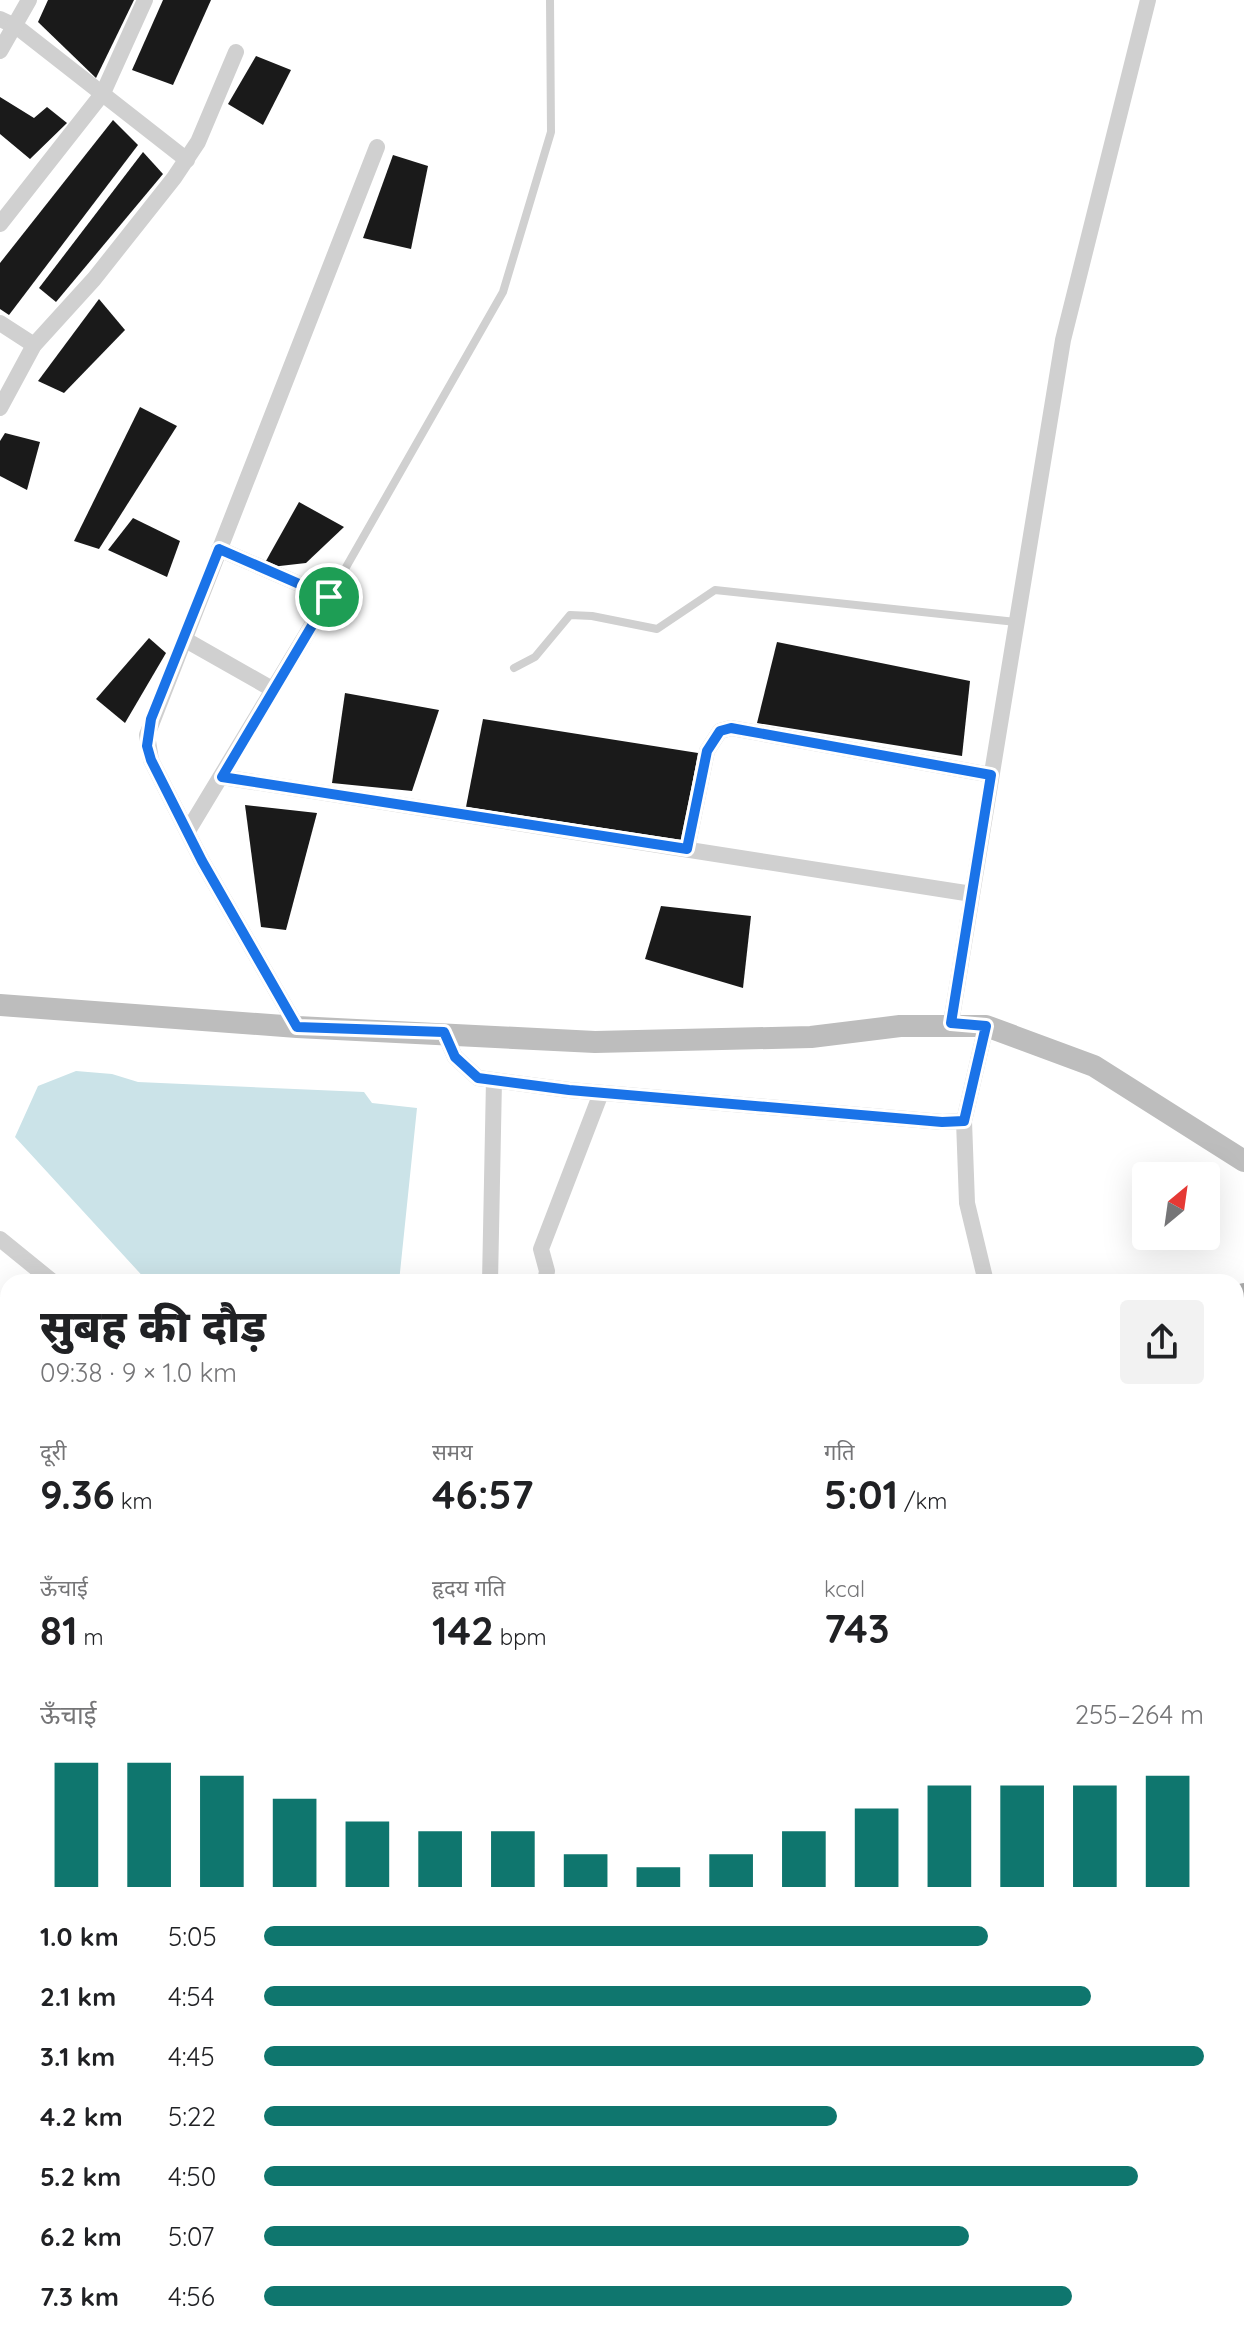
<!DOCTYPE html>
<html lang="hi">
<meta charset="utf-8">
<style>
body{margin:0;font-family:Quicksand,"Noto Sans Devanagari",sans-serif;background:#f2f2f2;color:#202124;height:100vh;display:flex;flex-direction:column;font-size:30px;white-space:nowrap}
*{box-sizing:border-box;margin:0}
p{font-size:26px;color:#757577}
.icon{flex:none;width:44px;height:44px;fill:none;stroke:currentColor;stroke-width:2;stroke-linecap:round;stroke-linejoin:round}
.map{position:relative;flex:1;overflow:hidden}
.sheet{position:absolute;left:0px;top:1274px;width:1244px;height:1070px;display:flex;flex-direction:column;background:#fff;border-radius:24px 24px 0 0;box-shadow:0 8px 32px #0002}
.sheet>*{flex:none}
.needle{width:52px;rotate:29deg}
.buttons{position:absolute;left:1132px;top:1162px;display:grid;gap:16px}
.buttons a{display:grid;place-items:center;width:88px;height:88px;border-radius:8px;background:#fff;box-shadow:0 8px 32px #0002;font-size:40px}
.pin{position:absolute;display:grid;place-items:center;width:68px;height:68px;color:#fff;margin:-34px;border:4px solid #fff;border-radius:50%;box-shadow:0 2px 8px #0007}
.round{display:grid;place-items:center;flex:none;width:84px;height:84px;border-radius:8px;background:#f2f2f2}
.headline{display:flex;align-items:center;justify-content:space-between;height:136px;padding:0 40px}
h1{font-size:44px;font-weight:800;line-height:60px}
.stats{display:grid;grid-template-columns:repeat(3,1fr);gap:12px;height:136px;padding:8px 40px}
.stats div{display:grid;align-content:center}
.stats b{font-size:40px;font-weight:800}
.stats small{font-size:22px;font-weight:400}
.stats p{font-size:22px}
.chart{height:224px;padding:16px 40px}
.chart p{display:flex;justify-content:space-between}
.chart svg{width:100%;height:144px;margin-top:8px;stroke:#0f766e;stroke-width:6}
ul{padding:0 40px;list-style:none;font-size:26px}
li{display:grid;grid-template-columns:128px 96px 1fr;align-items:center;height:60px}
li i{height:20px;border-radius:10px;background:#0f766e}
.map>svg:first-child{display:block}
</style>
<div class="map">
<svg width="1244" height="2343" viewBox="0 0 1244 2343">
<rect width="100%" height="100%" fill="#fff"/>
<path fill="#cbe3e8" d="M76 1071 112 1074 138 1082 364 1092 372 1103 417 1108 399 1282H148L15 1137 38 1086Z"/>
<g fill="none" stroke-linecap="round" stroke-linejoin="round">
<path stroke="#cbe3e8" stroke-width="5" d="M0 2076 8 2075"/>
</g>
<g fill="#1a1a1a">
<path d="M48 0H134L96 78 38 22Z"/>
<path d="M163 0H211L173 85 132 70Z"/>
<path d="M256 56 291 70 263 125 228 104Z"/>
<path d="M0 97 34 118 47 107 67 123 30 159 0 134Z"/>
<path d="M113 120 138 145 9 315 0 309V263Z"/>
<path d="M143 152 163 174 56 302 39 288Z"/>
<path d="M393 155 428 166 411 249 363 238Z"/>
<path d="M99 299 125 330 64 393 38 381Z"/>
<path d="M140 407 177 426 99 549 74 541Z"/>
<path d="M5 433 40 442 27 490 0 476V441Z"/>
<path d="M299 502 344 527 306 563 262 568Z"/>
<path d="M133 518 180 541 167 577 108 550Z"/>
<path d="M149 638 166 653 125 723 96 699Z"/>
<path d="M777 642 970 681 962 756 757 723Z"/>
<path d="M345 693 439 710 412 791 332 783Z"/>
<path d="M483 719 698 753 682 840 466 807Z"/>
<path d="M245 805 317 813 286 930 261 927Z"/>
<path d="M661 906 751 916 743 988 645 959Z"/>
</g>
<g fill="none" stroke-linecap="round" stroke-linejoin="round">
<g stroke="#d0d0d0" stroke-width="8">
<path d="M329 597 503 292 551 132 550 0"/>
<path d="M514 668 535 657 570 615 592 616 657 629 715 590 1016 622"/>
<path d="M1236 1348 1244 1354"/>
<path d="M1236 1486 1244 1472"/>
<path d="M1236 1537 1244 1523"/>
<path d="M1236 1663 1244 1667"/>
<path d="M1236 2182 1244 2175"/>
</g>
<g stroke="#d0d0d0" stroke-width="16">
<path d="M0 19 17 27 187 160"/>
<path d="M0 51 29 0"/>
<path d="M0 224 103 93 145 0"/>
<path d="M0 323 34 345"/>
<path d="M0 408 34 345 94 279 174 178 198 142 236 52"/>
<path d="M184 639 272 689"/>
<path d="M222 777 972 894"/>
<path d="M189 829 329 597 219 549"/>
<path d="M687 849 707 751 720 731 731 728 991 775"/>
<path d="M951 1023 1063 340 1148 0"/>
<path d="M297 1027 202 861 151 760 147 735 377 147"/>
<path d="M444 1032 455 1057 478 1078 569 1090 942 1122 964 1121 986 1026"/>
<path d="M964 1121 967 1203 986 1282"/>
<path d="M0 1239 53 1282"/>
<path d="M490 1282 494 1080"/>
<path d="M545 1282 547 1271 541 1249 601 1093"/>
<path d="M0 1416 8 1407"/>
<path d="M0 1493 8 1496"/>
<path d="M0 1578 8 1584"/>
<path d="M0 1647 8 1652"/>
<path d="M0 1695 8 1699"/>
<path d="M0 1816 8 1821"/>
<path d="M0 1887 8 1876"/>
<path d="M0 1942 8 1946"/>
<path d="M0 2138 8 2146"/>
<path d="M201 2336 208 2343"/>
<path d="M394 2336 397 2343"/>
<path d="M222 2343 229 2336"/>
<path d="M506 2343 527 2336"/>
</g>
<path stroke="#bdbdbd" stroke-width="22" d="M0 1005 297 1027 595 1042 811 1037 900 1026H986L1094 1066 1244 1161"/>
<g stroke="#ababab" stroke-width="24">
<path d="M1236 1306 1244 1295"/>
<path d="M857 2343V2336"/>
</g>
</g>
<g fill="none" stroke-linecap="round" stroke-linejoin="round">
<defs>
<path id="route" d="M219 549 329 597 222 777 687 849 707 751 720 731 731 728 991 775 951 1023 986 1026 964 1121 942 1122 569 1090 478 1078 455 1057 444 1032 297 1027 202 861 151 760 147 746 151 719Z"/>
</defs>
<use href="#route" stroke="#fff" stroke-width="16"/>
<use href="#route" stroke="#1a73e8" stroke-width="10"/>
</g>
</svg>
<div class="buttons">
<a><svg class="needle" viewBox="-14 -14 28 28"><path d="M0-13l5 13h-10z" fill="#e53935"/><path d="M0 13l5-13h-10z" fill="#757577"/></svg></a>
</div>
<div class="pin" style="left:329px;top:597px;background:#1e9e55"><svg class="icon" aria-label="arrive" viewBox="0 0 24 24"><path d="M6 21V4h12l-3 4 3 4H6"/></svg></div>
<section class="sheet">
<div class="headline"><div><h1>सुबह की दौड़</h1><p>09:38 · 9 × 1.0 km</p></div><a class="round"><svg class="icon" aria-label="share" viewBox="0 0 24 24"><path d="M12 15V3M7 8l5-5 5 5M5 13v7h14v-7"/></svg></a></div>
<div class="stats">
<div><p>दूरी</p><b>9.36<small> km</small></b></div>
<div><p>समय</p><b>46:57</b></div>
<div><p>गति</p><b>5:01<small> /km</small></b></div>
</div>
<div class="stats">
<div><p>ऊँचाई</p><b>81<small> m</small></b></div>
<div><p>हृदय गति</p><b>142<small> bpm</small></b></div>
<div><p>kcal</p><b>743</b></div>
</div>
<div class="chart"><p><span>ऊँचाई</span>255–264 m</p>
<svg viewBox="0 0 160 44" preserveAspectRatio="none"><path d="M5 44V6M15 44V6M25 44V10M35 44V17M45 44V24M55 44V27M65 44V27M75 44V34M85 44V38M95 44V34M105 44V27M115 44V20M125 44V13M135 44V13M145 44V13M155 44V10"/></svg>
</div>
<ul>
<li><b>1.0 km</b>5:05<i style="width:77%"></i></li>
<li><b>2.1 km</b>4:54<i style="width:88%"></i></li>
<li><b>3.1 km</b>4:45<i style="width:100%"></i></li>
<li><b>4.2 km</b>5:22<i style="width:61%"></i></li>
<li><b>5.2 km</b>4:50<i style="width:93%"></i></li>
<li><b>6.2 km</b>5:07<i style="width:75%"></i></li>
<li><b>7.3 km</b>4:56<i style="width:86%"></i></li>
</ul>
</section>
</div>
